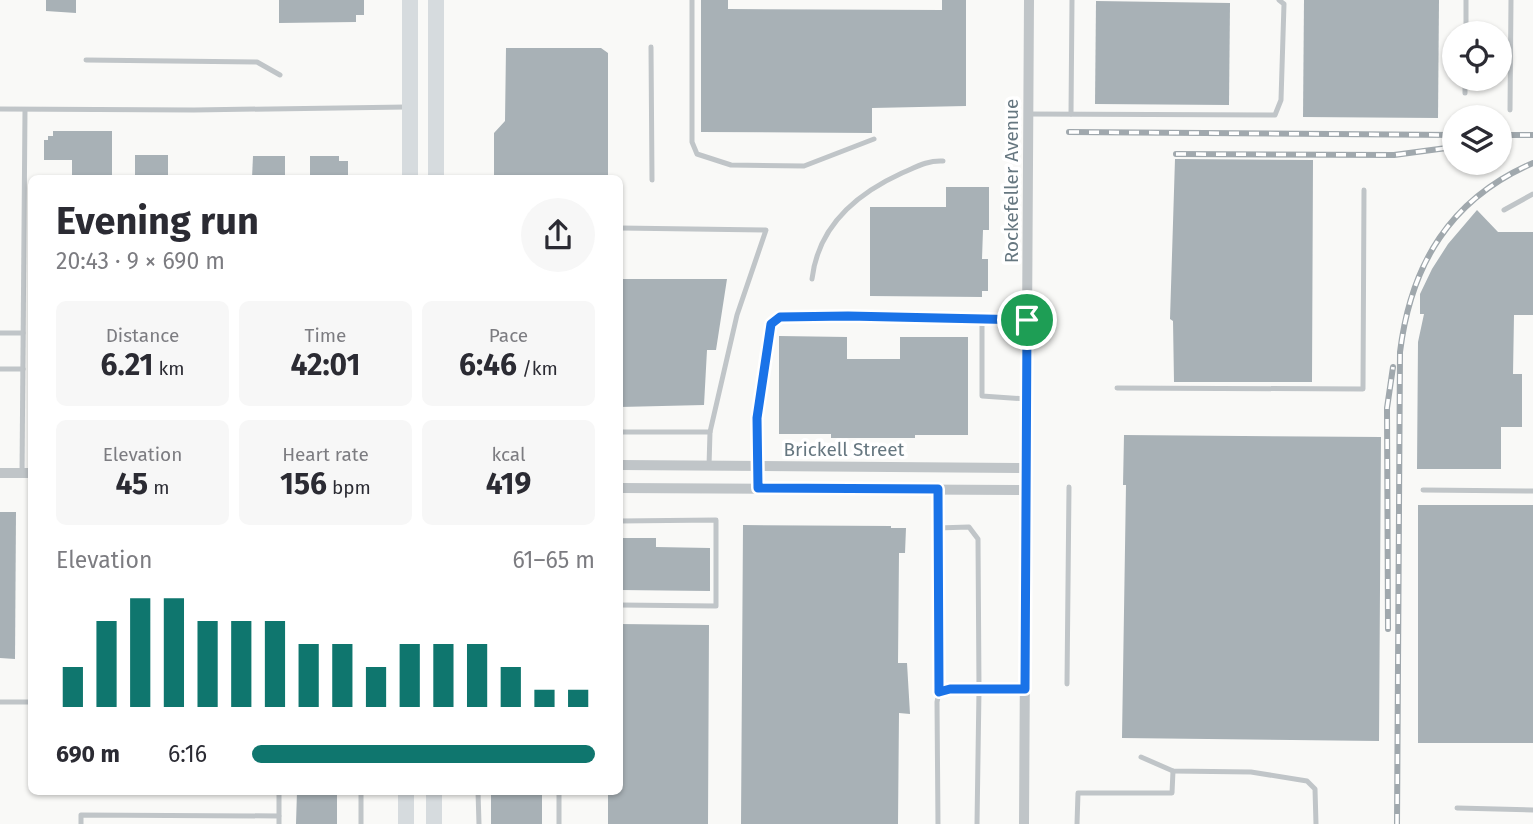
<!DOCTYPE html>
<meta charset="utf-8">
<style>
body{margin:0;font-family:"Fira Sans",sans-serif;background:#f7f7f7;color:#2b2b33;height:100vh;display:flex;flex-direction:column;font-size:26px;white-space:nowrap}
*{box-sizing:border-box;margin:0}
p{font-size:23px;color:#7c7c81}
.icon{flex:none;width:38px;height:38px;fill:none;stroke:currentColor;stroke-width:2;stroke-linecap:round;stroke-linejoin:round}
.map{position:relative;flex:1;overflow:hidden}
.details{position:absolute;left:28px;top:175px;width:595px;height:620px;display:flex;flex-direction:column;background:#fff;border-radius:10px;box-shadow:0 2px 5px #0004}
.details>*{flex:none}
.buttons{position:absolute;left:1442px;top:21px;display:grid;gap:14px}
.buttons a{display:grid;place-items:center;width:70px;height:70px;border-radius:50%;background:#fff;box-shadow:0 2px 5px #0004;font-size:35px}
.pin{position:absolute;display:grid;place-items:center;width:60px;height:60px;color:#fff;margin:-30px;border:4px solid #fff;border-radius:50%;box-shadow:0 2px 7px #0007}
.round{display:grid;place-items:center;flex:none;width:74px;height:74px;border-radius:37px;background:#f7f7f7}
.overview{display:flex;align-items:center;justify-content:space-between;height:119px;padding:0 28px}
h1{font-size:38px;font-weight:700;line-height:52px}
.stats{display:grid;grid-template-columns:repeat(3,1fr);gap:10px;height:119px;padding:7px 28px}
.stats div{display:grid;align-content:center;border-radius:10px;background:#f7f7f7;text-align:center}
.stats b{font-size:30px;font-weight:700}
.stats small{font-size:19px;font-weight:400}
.stats p{font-size:19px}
.chart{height:196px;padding:14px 28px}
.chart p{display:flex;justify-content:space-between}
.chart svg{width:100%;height:126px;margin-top:7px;stroke:#0f766e;stroke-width:6}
ul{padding:0 28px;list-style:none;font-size:23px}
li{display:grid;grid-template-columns:112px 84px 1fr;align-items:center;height:52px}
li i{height:18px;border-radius:9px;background:#0f766e}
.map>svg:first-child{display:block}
</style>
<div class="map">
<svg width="1533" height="824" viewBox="0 0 1533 824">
<rect width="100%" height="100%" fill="#f9f9f7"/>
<g fill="#a8b1b6">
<path d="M46 0H76V13L46 11Z"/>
<path d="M279 0H364V15H356V22L279 23Z"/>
<path d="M701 0H728V9L942 10V0H966V106L872 108V133L701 132Z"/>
<path d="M1304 0H1439L1438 118 1303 117Z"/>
<path d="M1096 1 1230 3 1229 105 1095 104Z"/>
<path d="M506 48H601L608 53V178H494V133L505 121Z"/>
<path d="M53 131H112V177L72 176V160H44V140H48V136H53Z"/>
<rect x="135" y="155" width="33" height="23"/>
<path d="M253 156H285V178H252Z"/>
<path d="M310 156H339V161H348V178H310Z"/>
<path d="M1175 159 1313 160 1312 382H1174L1173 321 1170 319Z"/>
<path d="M946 187H989V230H983L982 259H988V291H982V297L870 296V207H946Z"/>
<path d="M1477 210 1498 232H1533V315H1514L1513 374H1522V427H1501V469H1417L1418 342 1424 314H1420V294L1432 269 1448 244Z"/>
<path d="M620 279H727L716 350H707L704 405 620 407Z"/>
<path d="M779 336 847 337V359H900V337H968V435H915V438H831V434H779Z"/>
<path d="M1124 435 1381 437 1379 741 1122 738 1126 485H1123Z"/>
<rect x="1418" y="505" width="115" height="238"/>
<path d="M0 512H16L15 659 0 658Z"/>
<path d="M743 525 891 526V528H906L905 553H899L898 663H907L910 714 899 713 898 824H741Z"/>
<path d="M620 538H656V547L710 548V591L620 590Z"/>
<path d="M620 624 709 625 708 824H608V791H620Z"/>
<path d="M297 791H337V824H296Z"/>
<rect x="491" y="791" width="51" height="33"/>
</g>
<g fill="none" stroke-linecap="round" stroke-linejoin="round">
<g stroke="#c0c5c8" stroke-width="5">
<path d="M692 0V142L697 154 731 165 804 166 874 139"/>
<path d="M1466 33V0"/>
<path d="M651 47 652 180"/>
<path d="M86 60 257 62 280 75"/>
<path d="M1465 93V79"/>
<path d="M0 109 194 110 406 107"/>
<path d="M1510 110 1511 0"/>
<path d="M1028 114 1275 115 1281 100 1284 4 1279 0"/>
<path d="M1071 114 1072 0"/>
<path d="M1504 210 1533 194"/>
<path d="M620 228 766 230 737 315 710 432"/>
<path d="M812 279C818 227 856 194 902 173 916 167 928 160 943 161"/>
<path d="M982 318V396L1027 399"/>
<path d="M0 333H23"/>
<path d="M0 369H23"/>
<path d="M1117 388 1363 389 1364 190"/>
<path d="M620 432H710L709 466"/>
<path d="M22 473 25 110"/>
<path d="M758 488 757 419 771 324 781 317 1027 319"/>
<path d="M938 489 937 528 969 527 978 539 979 690 939 692 937 702 938 824"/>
<path d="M1423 490 1533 491"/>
<path d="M620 521 716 520V606L620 605"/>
<path d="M937 528 939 692"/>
<path d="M1067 684 1069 487"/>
<path d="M0 702H32"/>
<path d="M1141 757 1173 771 1251 772 1307 781 1315 789 1316 824"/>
<path d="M478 791 479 824"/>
<path d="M1457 808 1533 810"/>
<path d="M81 824V815L279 816"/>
<path d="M279 824V791"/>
<path d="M361 824V791"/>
<path d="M559 824V791"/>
<path d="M977 824 979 690 1025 689"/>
<path d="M1077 824 1078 793H1172L1173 771"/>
</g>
<g stroke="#c0c5c8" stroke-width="10">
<path d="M620 465 1027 468"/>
<path d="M0 473H32"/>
<path d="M620 488 1027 490"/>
<path d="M1024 824 1029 0"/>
</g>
<g stroke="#d6dbde" stroke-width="16">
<path d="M436 0V178"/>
<path d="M410 178V0"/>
<path d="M406 824V791"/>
<path d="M434 824V791"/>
</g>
<defs>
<g id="rail">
<path d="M1069 132 1454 135"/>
<path d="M1500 135H1533"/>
<path d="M1176 154 1394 155 1454 147"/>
<path d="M1388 629 1387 408 1393 367"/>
<path d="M1397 824 1400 352C1411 264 1450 199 1533 163"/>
</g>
</defs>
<use href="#rail" stroke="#a0a8ad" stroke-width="6"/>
<use href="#rail" stroke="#fff" stroke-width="3.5" stroke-dasharray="10" stroke-linecap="butt"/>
</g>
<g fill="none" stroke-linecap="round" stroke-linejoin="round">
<defs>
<path id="route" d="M848 316 1027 320 1025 689H950L939 692 938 489 758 488 757 418 771 324 780 317Z"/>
</defs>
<use href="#route" stroke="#fff" stroke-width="14"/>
<use href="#route" stroke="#1a73e8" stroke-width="9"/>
</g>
<g text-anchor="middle" stroke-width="7" stroke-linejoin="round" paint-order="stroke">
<g font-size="19" fill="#667780" stroke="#fff">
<text transform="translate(1011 181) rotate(-90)" y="7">Rockefeller Avenue</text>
<text x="844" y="456">Brickell Street</text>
</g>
</g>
</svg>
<div class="buttons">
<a><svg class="icon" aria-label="locate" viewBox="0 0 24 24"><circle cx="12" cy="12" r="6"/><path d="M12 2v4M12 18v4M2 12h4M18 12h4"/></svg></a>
<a><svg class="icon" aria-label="layers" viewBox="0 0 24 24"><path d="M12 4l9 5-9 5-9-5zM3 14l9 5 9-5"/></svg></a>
</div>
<div class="pin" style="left:1027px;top:320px;background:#1e9e55"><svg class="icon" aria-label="arrive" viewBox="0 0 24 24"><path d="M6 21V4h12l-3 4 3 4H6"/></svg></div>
<section class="details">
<div class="overview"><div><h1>Evening run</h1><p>20:43 · 9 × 690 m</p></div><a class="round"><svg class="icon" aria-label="share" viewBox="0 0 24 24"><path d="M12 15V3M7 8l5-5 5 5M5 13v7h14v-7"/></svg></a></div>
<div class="stats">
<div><p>Distance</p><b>6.21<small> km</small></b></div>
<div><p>Time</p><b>42:01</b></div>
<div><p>Pace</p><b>6:46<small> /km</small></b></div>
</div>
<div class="stats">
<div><p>Elevation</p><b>45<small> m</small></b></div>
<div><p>Heart rate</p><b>156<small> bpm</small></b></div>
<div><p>kcal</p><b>419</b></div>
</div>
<div class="chart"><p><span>Elevation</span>61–65 m</p>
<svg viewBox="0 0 160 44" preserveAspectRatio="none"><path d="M5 44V30M15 44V14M25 44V6M35 44V6M45 44V14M55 44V14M65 44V14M75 44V22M85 44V22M95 44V30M105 44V22M115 44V22M125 44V22M135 44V30M145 44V38M155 44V38"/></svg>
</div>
<ul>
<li><b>690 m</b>6:16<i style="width:100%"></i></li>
</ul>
</section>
</div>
